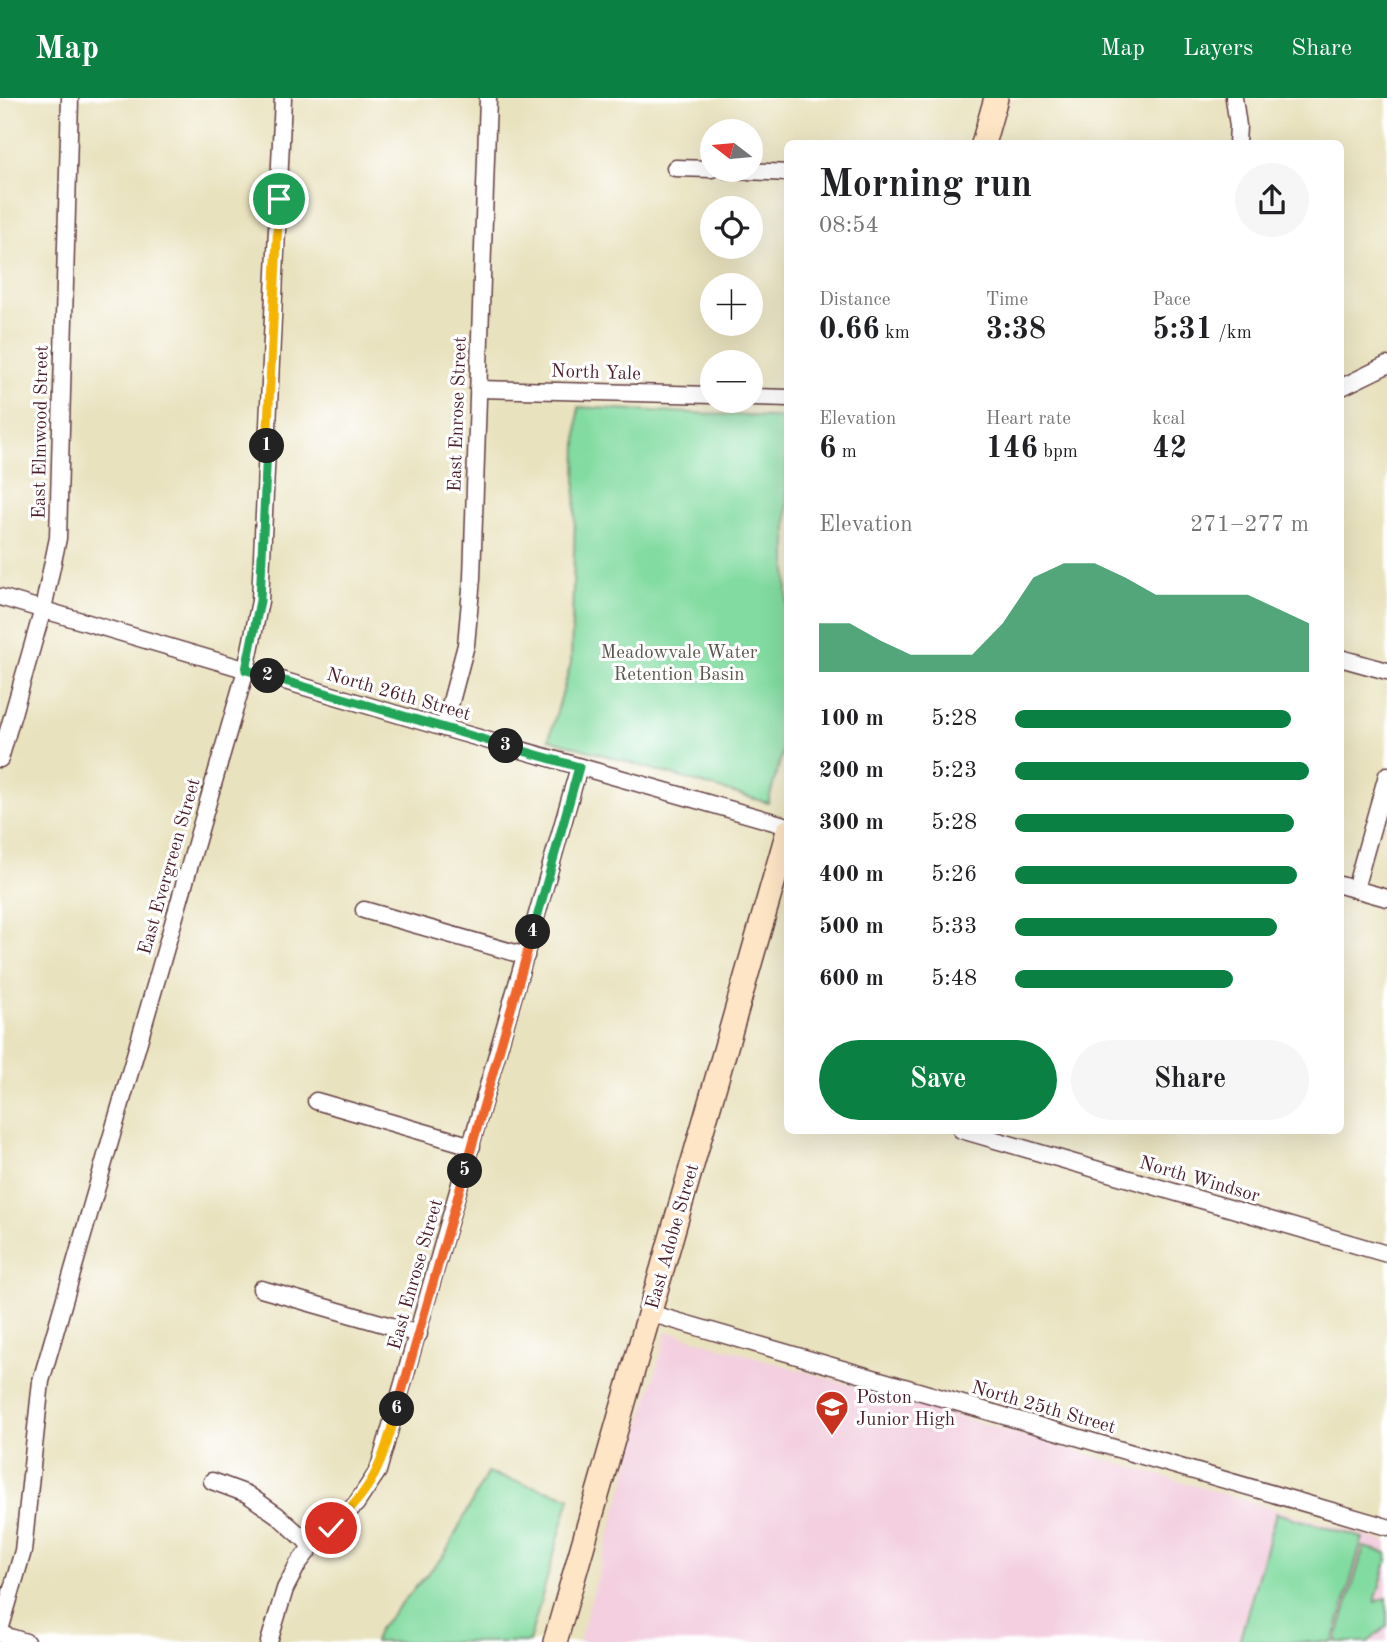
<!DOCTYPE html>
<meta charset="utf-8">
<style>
body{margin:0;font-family:"Old Standard TT",serif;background:#f6f6f6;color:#202124;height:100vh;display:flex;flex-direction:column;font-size:26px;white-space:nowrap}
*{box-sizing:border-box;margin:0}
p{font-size:23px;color:#757577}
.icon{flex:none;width:38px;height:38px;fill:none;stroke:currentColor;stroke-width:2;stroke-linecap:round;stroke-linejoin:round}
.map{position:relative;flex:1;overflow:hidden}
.sheet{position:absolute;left:784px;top:42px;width:560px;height:994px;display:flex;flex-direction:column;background:#fff;border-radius:10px;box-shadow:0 7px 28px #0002}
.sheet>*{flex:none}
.needle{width:46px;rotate:286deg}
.tools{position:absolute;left:700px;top:21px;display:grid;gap:14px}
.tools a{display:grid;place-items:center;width:63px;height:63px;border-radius:50%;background:#fff;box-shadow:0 7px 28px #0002;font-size:35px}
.pin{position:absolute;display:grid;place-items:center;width:60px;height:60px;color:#fff;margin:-30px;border:4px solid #fff;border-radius:50%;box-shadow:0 2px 7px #0007}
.km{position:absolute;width:35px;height:35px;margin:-18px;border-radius:50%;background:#222;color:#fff;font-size:19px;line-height:35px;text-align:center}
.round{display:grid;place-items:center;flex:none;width:74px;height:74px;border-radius:37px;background:#f6f6f6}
.headline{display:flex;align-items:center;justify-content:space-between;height:119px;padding:0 35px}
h1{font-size:38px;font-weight:800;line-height:52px}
.figures{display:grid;grid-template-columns:repeat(3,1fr);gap:10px;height:119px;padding:7px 35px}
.figures div{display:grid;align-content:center}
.figures b{font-size:30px;font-weight:800}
.figures small{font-size:19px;font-weight:400}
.figures p{font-size:19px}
.chart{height:196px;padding:14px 35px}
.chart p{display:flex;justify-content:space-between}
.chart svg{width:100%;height:126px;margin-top:7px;fill:#0b8043;opacity:.7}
.primary-button{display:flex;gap:14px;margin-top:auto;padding:14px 35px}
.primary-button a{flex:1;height:80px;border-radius:42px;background:#0b8043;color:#fff;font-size:28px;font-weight:800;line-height:80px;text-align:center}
.primary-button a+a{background:#f6f6f6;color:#202124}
ul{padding:0 35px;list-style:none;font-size:23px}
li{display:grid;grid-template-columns:112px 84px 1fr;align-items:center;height:52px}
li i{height:18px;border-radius:9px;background:#0b8043}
header{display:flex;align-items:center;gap:42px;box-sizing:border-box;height:98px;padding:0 35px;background:#0b8043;color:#fff}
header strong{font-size:33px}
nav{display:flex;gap:38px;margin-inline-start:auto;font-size:24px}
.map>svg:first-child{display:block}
</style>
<header>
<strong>Map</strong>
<nav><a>Map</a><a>Layers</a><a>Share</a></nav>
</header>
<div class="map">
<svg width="1387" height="1544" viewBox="0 0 1387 1544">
<rect width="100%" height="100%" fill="#fff"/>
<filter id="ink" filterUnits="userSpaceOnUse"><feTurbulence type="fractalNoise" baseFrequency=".0143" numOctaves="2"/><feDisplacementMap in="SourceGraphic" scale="14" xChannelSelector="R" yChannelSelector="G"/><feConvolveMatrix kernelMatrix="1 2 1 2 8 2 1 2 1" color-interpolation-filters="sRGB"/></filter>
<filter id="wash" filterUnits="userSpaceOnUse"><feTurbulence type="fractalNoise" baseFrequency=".00686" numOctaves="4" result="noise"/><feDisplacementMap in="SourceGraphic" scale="28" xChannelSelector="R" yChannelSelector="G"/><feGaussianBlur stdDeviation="1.57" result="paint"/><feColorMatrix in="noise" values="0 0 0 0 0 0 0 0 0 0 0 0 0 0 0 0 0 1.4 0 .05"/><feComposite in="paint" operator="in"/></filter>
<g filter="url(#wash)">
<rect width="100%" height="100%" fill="#e9e2be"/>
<path fill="#f3cfdf" d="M667 1233 1387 1444V1544H579Z"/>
<g fill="#82dba0" stroke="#667d66" stroke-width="2">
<path d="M578 309 787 320V638L768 705 549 641 571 565Z"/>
<path d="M487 1375 570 1399 529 1544H374L378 1532 445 1456Z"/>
<path d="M1276 1415 1363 1440 1333 1544H1239Z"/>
<path d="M1364 1449 1387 1455V1463L1375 1504 1387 1500V1528L1368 1544H1336Z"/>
</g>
</g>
<g filter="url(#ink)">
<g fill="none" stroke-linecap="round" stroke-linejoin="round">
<defs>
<g id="street">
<path d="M1234 0 1238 28 1237 46"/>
<path d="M675 70 712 71"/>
<path d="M727 72 788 75"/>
<path d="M1340 290 1387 267"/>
<path d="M478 291 712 297"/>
<path d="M751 299 788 300"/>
<path d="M0 499 444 630 788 728"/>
<path d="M1340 560 1387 573"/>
<path d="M444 630 466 547 472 480 488 0"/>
<path d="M0 661 43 511 58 440 70 0"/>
<path d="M1340 787 1387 800"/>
<path d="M1355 791 1387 677"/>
<path d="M364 812 526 858"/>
<path d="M316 1003 472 1048"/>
<path d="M961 1032 1387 1156"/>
<path d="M261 1191 419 1236"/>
<path d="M649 1215 1387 1429"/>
<path d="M212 1383 247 1396 277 1417 312 1448"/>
<path d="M0 1532 23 1453 41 1283 246 572 260 503 283 0"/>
<path d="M0 1536 26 1544"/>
<path d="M269 1544 285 1491 298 1466 312 1448 356 1406 378 1373 579 669"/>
</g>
<g id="secondary">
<path d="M983 46 996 0"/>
<path d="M555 1544 788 733"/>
</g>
</defs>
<use href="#street" stroke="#623c41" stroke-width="19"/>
<use href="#secondary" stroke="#623c41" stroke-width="26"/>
<use href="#street" stroke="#fff" stroke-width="16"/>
<use href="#secondary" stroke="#fde5c5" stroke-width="23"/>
</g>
</g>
<g fill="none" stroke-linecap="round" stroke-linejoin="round" filter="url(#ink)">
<defs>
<path id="split-1" d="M267 348 279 101"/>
<path id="split-2" d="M267 348 260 503 246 572 268 578"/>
<path id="split-3" d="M268 578 506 648"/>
<path id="split-4" d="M506 648 579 669 533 834"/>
<path id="split-5" d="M465 1073 533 834"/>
<path id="split-6" d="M397 1311 465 1073"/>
<path id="split-7" d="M331 1430C375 1389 381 1368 397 1311"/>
</defs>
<use href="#split-1" stroke="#fff" stroke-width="14"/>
<use href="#split-2" stroke="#fff" stroke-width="14"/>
<use href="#split-3" stroke="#fff" stroke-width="14"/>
<use href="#split-4" stroke="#fff" stroke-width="14"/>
<use href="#split-5" stroke="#fff" stroke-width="14"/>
<use href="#split-6" stroke="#fff" stroke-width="14"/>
<use href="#split-7" stroke="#fff" stroke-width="14"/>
<use href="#split-1" stroke="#f5b400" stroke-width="9"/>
<use href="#split-2" stroke="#22a559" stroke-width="9"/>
<use href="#split-3" stroke="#22a559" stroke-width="9"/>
<use href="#split-4" stroke="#22a559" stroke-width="9"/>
<use href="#split-5" stroke="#f0652b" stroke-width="9"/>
<use href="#split-6" stroke="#f0652b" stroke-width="9"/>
<use href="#split-7" stroke="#f5b400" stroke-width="9"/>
</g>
<defs>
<symbol id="school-pin" viewBox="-11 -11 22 30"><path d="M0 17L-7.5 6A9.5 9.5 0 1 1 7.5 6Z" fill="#c8321e" stroke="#fff"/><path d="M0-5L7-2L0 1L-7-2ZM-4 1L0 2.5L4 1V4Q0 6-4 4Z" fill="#fff"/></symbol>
</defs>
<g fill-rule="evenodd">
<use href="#school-pin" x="813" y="1290" width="38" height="52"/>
</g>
<g text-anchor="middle" stroke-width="6" stroke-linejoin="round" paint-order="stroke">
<g font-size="19" fill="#4a1f2b" stroke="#fff">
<text transform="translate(596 273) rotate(2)" y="7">North Yale</text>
<text transform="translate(456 316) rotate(-88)" y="7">East Enrose Street</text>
<text transform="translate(39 334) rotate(-89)" y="7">East Elmwood Street</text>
<text transform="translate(399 595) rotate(16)" y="7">North 26th Street</text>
<text transform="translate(168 768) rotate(-74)" y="7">East Evergreen Street</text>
<text transform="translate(1200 1080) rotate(16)" y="7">North Windsor</text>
<text transform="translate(671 1138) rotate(-74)" y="7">East Adobe Street</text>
<text transform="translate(414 1176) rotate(-74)" y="7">East Enrose Street</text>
<text transform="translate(1044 1308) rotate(16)" y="7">North 25th Street</text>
</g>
<g font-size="19" fill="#5b574e" stroke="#fff">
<text x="679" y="560">Meadowvale Water<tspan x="679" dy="22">Retention Basin</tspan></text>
</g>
<g font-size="19" fill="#4a1f2b" stroke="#fff" text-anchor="start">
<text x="856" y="1305">Poston<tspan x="856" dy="22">Junior High</tspan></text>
</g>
</g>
</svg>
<div class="tools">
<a><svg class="needle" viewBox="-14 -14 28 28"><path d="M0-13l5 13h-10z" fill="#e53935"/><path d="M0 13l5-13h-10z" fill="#757577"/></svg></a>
<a><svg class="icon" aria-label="locate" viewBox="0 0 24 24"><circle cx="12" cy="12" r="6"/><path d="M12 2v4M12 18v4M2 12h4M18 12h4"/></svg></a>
<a>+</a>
<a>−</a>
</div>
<div class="pin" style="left:279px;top:101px;background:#1e9e55"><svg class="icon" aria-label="arrive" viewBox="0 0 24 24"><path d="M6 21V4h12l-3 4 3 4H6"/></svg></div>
<div class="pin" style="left:331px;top:1430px;background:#d93025"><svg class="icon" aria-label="check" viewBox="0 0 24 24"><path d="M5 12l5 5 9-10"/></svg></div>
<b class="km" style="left:267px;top:348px">1</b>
<b class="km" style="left:268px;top:578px">2</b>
<b class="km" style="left:506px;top:648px">3</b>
<b class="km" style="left:533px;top:834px">4</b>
<b class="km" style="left:465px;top:1073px">5</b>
<b class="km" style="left:397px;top:1311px">6</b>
<section class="sheet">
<div class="headline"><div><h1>Morning run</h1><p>08:54</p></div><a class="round"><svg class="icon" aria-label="share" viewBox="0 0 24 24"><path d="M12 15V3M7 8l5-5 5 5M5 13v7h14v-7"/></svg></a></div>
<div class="figures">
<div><p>Distance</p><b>0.66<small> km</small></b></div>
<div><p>Time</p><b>3:38</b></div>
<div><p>Pace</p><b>5:31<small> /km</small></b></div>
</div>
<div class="figures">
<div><p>Elevation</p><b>6<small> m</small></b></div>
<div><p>Heart rate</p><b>146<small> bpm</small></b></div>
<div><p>kcal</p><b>42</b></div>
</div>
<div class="chart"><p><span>Elevation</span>271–277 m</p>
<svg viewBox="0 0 160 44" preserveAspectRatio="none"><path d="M0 44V27L10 27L20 33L30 38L40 38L50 38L60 27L70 11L80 6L90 6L100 11L110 17L120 17L130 17L140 17L150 22L160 27V44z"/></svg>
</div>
<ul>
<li><b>100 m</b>5:28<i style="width:94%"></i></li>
<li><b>200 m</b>5:23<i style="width:100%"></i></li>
<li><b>300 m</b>5:28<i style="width:95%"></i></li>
<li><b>400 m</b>5:26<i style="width:96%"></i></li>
<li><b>500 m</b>5:33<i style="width:89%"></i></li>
<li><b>600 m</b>5:48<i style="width:74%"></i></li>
</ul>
<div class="primary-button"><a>Save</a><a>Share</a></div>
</section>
</div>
